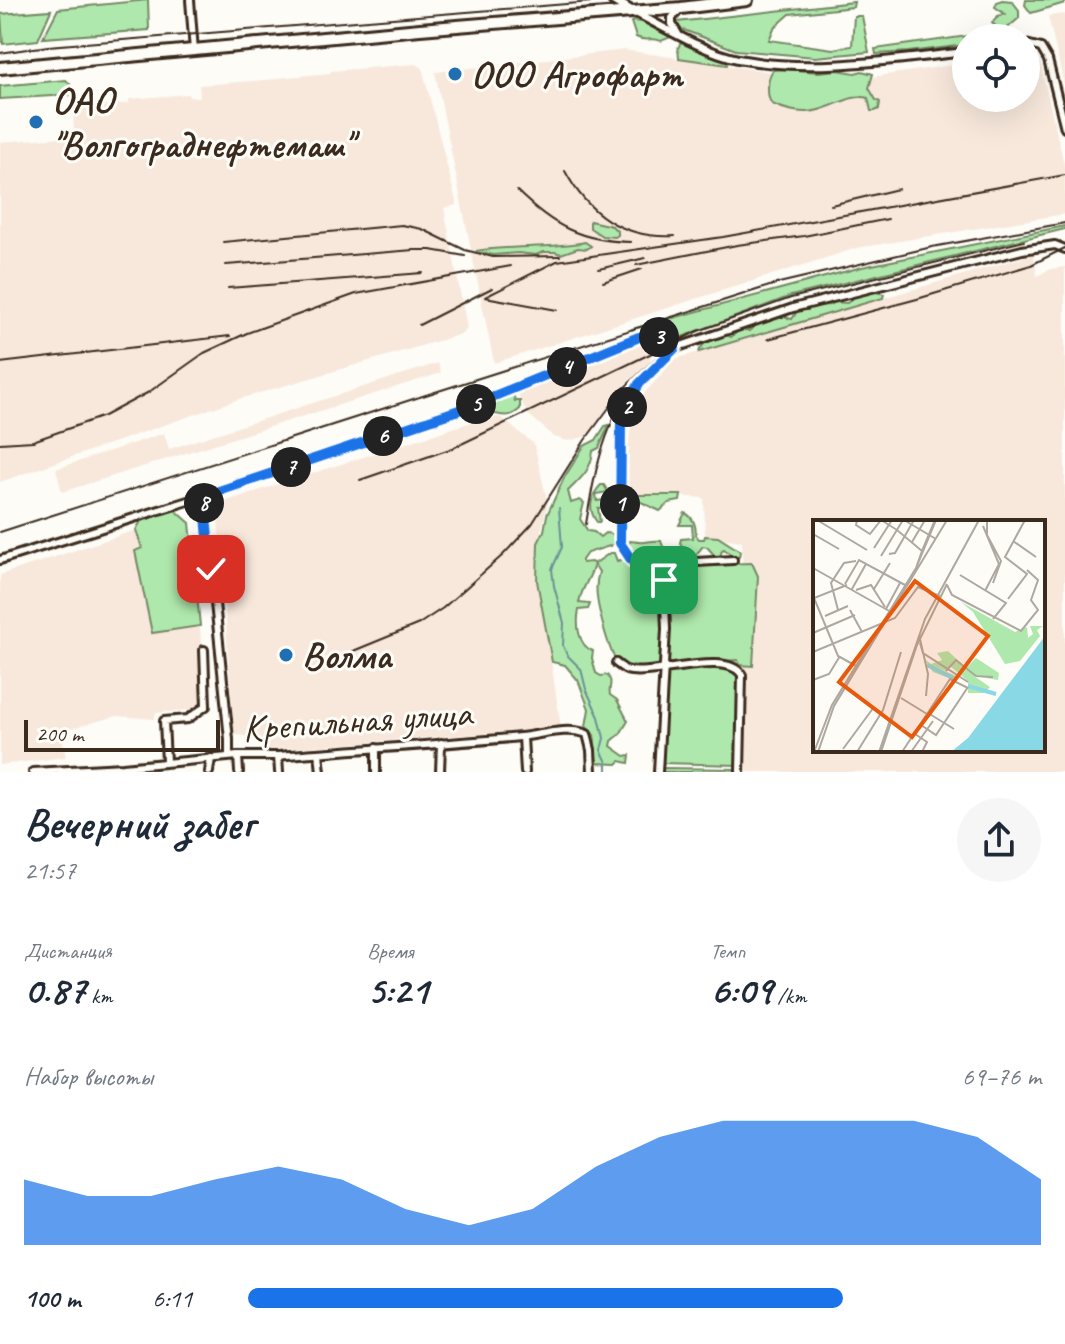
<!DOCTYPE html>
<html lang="ru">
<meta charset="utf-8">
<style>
body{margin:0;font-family:Caveat,sans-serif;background:#f6f6f7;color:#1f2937;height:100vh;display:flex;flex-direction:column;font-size:30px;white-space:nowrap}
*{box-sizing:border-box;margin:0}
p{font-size:26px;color:#747a83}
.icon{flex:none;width:44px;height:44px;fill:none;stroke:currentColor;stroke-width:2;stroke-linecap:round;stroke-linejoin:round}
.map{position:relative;height:772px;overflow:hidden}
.sheet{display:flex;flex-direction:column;background:#fff;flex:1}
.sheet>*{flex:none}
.tools{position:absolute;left:952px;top:24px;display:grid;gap:16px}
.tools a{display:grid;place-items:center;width:88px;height:88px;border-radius:50%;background:#fff;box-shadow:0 8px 32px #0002;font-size:40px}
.scale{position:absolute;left:24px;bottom:20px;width:196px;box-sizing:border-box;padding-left:8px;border:4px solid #3b2a1e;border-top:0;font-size:22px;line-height:28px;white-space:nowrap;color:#3b2a1e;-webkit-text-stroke:6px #fdfcf7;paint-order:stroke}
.pin{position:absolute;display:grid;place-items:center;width:68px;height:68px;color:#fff;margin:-34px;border-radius:16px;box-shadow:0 4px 12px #0006}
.km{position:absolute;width:40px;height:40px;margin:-20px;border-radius:50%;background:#222;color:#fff;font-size:22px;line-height:40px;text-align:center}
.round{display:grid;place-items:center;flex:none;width:84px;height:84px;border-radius:42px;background:#f6f6f7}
.summary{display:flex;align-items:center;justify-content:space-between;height:136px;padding:0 24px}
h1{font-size:44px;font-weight:800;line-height:60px}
.metrics{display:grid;grid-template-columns:repeat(3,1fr);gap:12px;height:136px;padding:8px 24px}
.metrics div{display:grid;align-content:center}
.metrics b{font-size:40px;font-weight:800}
.metrics small{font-size:22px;font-weight:400}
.metrics p{font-size:22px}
.chart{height:224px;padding:16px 24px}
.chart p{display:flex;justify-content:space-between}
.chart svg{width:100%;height:144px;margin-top:8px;fill:#1a73e8;opacity:.7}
ul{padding:0 24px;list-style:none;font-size:26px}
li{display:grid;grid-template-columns:128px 96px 1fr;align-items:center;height:60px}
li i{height:20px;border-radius:10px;background:#1a73e8}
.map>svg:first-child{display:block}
</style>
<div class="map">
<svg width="1065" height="772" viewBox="0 0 1065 772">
<rect width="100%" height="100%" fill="#fdfcf7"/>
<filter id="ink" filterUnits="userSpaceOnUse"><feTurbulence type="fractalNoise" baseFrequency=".0125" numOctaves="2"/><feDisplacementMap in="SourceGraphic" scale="16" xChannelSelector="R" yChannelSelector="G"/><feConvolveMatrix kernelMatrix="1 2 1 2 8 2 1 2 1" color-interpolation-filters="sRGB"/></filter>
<g filter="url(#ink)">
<g fill="#f8e8dc" fill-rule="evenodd">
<path d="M1065 14V88L1048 16Z"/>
<path d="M624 50 838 82 966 63V98H1026V54L1040 63 1065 168V214L857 248 494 363 435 72Z"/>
<path d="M415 64 422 67 457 205 444 208 467 328 462 334 239 399 0 482V142L74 136 73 109 129 103V99L188 94 189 97H200L199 85 277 79V78L330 73 331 71Z"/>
<path d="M1034 254 1037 276 1050 269 1065 267V772H746L742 541 705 536 704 498 625 493 628 448 634 405 675 359ZM815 522H1043V750H815Z"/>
<path d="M642 345 651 351 650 362 625 384 590 432 584 437 568 441 554 437 528 414 519 397 517 391 561 375 620 349Z"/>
<path d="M438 363 441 373 62 492 56 469 164 433 169 449Z"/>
<path d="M500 417 534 444 548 504 538 543 537 581 547 634 561 728 264 750 262 740 234 734 217 504 481 419Z"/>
<path d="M136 530 142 549 136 550 152 633 200 626 204 702 190 710 156 713 154 719 117 716 61 731 66 757 0 765V575Z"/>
</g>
<g fill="#afe8ac" stroke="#758965" stroke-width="2">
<path d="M148 0 149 30 43 38 58 9Z"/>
<path d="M1002 0 1012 1 1019 10V18L1003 32 992 23 998 16 1005 14 995 7 997 2Z"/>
<path d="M1026 0H1065V3L1031 13 1025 5Z"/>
<path d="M854 2 853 7 790 14 774 28 769 40 833 49 852 46 854 16H862L869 52 815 57 736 50 676 27 677 22Z"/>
<path d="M51 10 38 40 3 44 1 14Z"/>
<path d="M633 21 642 22 671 37 661 41C652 36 647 43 636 37L631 22Z"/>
<path d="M974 35 975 38H966V45L908 52 876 54 875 49Z"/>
<path d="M684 43 697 50 729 59 727 65 679 58 678 48 680 44Z"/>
<path d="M786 69 818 72 838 70 855 73 862 71 873 74 869 88 876 100 880 102 879 109 875 111H871L868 98C851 92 826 113 805 112 795 112 781 108 772 104 766 97 767 78 773 70Z"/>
<path d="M66 80 70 84V95L0 99V86Z"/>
<path d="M590 221 612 226 618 232V235L615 237 602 236 590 228Z"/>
<path d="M1065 226V229L791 296 682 337 648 332 635 335 632 329 862 267Z"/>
<path d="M585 242 591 246 587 249 578 248 561 254 555 252H543L536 255 518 253 493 255 476 251C512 245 549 249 585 242Z"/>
<path d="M871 291 884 294 883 298 699 352C703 340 715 339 725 334L731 337 742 328 749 331C761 319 770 319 786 316L788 318 792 319 798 310H808L813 306 830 305 834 302 847 303 859 293 864 295Z"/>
<path d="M513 393 515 401H520V409C509 419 503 415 490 413V405C495 400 506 394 513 393Z"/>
<path d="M609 425 599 448 593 451C591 471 581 478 568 491L571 503 580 500 584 503 580 519 588 531 594 532 600 537 605 533 613 534 614 537 613 545 587 553 582 560V563L591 562 594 564 610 553H614L617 561 624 559 628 560 632 558 633 554 628 548 630 541C633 541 636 542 639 542 646 543 651 540 661 541L665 552 649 553V562L661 576 665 625 661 665C647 668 630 671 618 662 610 657 598 608 597 597 596 588 596 581 599 572L594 564C591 578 581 588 579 603L590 604 588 609 579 610C576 624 578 646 593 651L592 658 596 673 601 676 607 675C614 682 608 687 610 695L617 700 628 721 620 734 612 741 611 746 625 756 630 755 629 763 620 761 617 764 597 763C596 758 595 737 594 735 592 731 588 730 586 726L589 709 578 680 565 665 552 662 537 581 538 543 544 531 547 515 564 478 584 446 596 440 605 426Z"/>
<path d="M601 485H604L608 492 596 494 597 501 603 500 608 503 616 495 618 497 619 502 615 507 598 508 600 522H597C587 509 591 495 601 485Z"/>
<path d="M638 495H681L680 501 669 503 660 511 639 501Z"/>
<path d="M174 509 190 523 200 626 152 633 135 551 142 548 136 530 142 519Z"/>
<path d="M685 513C693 517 696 526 696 535L699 539H704L705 536 718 537 740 551 739 557 735 558 724 549 722 550 720 557 717 558 707 547 703 546 694 557 687 558V552L680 543 681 539 693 538 692 525H679Z"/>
<path d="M752 563 758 576 753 666 740 665 738 660 667 664 670 625 667 580 680 565Z"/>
<path d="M726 667 736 671 740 679 739 765 662 763 668 670Z"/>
<path d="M662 768 738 769V772H662Z"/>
</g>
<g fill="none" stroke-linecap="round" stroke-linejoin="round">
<path stroke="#6a9296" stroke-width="2" d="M559 508 562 547 552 569 554 586 564 623 563 646 567 655 581 669 586 689 599 717 604 738 601 750 607 762V772"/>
<defs>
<g id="minor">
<path d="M190 0 194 51"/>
<path d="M636 13C667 29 704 52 738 59 813 73 891 60 966 52"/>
<path d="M678 34 672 24V18L679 10"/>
<path d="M1026 44 1041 48 1048 60 1065 128"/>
<path d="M204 496 229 739V756"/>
<path d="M0 560 204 496 465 408 639 337H662L675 348"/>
<path d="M664 580 677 563 733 560"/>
<path d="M616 663C616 663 625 670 626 670 652 678 727 649 742 675L740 772"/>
<path d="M523 737 525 772"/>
<path d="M376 748V772"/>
<path d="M319 753 321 772"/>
<path d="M238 756 239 772"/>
<path d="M278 756 279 772"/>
<path d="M166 762 164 721 188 719 206 706 204 650"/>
<path d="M33 772 123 767 238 756H278C359 749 439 745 520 737 540 735 568 726 587 734L591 750 592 772"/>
<path d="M209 772 211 758"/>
<path d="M440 772 441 743"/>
<path d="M658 772 666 629 664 580 632 561 620 543 621 417 639 384 675 348 793 308 1022 250 1055 245 1065 249"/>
</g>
<path id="tertiary" d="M613 0 631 11"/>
<path id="primary" d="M0 68 420 29 681 8 747 0"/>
</defs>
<use href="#minor" stroke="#3b2a1e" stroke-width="12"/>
<use href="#tertiary" stroke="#3b2a1e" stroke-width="14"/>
<use href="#primary" stroke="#3b2a1e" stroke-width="16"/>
<use href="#minor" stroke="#fdfcf7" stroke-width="6"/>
<use href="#tertiary" stroke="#fdfcf7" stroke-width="8"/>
<use href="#primary" stroke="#fdfcf7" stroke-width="10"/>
<path stroke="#3b2a1e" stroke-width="2" d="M0 53 48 46 616 0"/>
<g stroke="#3b2a1e" stroke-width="2">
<path d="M565 171C588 214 624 239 675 236"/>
<path d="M517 191C553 226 580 241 631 242"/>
<path d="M831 205 898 189"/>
<path d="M223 242 402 225 422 229 465 250 493 257 560 256"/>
<path d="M226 265 414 250H431L465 256"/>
<path d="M636 265 737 245 804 236 888 219"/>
<path d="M599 269 645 258"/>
<path d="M603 282 642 269"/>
<path d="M228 288 423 273"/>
<path d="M557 310 485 297 557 261 723 237 1065 175"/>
<path d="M419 325 492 288"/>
<path d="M768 339 917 299 1031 265 1065 248"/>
<path d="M0 363 230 336"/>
<path d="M0 443 33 441 104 416 149 392 204 353 247 333 356 294 511 266"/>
<path d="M360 480 453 448 698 331 791 298 1024 241"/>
<path d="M586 524C593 481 599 449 618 409"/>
<path d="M0 532 432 393 779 283 932 247 1065 223"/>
<path d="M341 656 419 624 443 608 503 555 532 524 585 440 623 389 656 358"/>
</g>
</g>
</g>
<g fill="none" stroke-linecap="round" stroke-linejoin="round" filter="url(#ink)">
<defs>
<path id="route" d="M211 569 204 496 465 408 639 337H662L675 348 639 384 621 417 620 543 632 561 664 580"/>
</defs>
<use href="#route" stroke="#fff" stroke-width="16"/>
<use href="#route" stroke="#1a73e8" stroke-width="10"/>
</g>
<g fill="#1f6fb2" stroke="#fdfcf7" stroke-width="3">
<circle cx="455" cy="74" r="8"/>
<circle cx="36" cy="122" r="8"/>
<circle cx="286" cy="655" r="8"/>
</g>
<g text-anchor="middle" stroke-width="6" stroke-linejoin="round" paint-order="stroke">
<g font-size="38" font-weight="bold" fill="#3b2a1e" stroke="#fdfcf7" text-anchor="start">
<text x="471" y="87">ООО Агрофарт</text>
<text x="52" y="113">ОАО<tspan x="52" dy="44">"Волгограднефтемаш"</tspan></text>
<text x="302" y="668">Волма</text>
</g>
<g font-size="38" fill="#3b2a1e" stroke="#fdfcf7">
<text transform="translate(357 720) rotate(-4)" y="13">Крепильная улица</text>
</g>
</g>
<g transform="translate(813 520)">
<rect width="232" height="232" fill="#fdfcf7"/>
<path d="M148 82 202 112 214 107 215 118 220 114 217 106H230L224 110 227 116 207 141 192 144 160 92ZM135 131 153 148 163 138 186 153 185 160 161 156 177 167 171 173H155V161L137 146 133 151 123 147 143 156 141 160 120 152 110 138 118 144 129 140 124 133Z" fill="#afe8ac"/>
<path d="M232 116V232H138L155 218Z" fill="#89d8e6"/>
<path fill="none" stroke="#89d8e6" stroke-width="4" d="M114 145 140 158M155 166 183 174"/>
<path fill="none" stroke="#afa8a0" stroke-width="2" d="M4 0 54 30M44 0 43 5 57 14 68 0 84 10 109 31 104 45M91 0 123 19M174 0V15L188 41 180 63M170 6 186 44 172 71M0 14 26 29M200 21 223 37M99 22 112 0M61 28 79 0M109 31 122 0M76 34 82 33 101 0M68 36 90 0M0 48 78 92M147 55 193 83 180 99M32 64 46 40 92 65M34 65 1 78 25 136 45 147M134 65 139 75 208 111 225 90 218 80 225 60 214 50M39 69 53 44M61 69 77 43M43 70 58 65 72 87M195 79 214 54 192 37 212 0M73 89 87 63M25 90 18 63 31 43 43 41M37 90 49 112M12 96 35 86M0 113 42 95M107 119 115 154 113 176M107 123 110 133 155 162M0 132 82 98 105 67 127 76M133 151 143 140 163 156 180 157H175M0 160 16 154 27 136M88 178 114 194M115 193 141 209M108 205 123 215 155 167M102 214 114 222 109 232M30 229 61 187M1 232 19 185 103 48 123 0M5 232 21 186 134 0M44 232 70 190 88 132M66 232 112 99 166 0M68 232 104 125 134 64M89 232 137 159 155 168M98 232 120 201"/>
<path fill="#e8590c" fill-opacity="0.15" stroke="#e8590c" stroke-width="4" d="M102 61 175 116 99 217 26 162Z"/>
<rect width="232" height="232" fill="none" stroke="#3b2a1e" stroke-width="4"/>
</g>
</svg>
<div class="tools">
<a><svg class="icon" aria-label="locate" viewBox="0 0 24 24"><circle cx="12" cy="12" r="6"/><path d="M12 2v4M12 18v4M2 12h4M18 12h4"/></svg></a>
</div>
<div class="scale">200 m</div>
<div class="pin" style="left:664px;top:580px;background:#1e9e55"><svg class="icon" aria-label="arrive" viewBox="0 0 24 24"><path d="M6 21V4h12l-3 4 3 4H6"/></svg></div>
<div class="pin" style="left:211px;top:569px;background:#d93025"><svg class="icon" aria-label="check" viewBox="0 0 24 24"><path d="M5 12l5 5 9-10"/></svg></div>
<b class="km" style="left:620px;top:504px">1</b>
<b class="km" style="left:627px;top:407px">2</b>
<b class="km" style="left:659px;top:337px">3</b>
<b class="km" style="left:567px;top:367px">4</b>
<b class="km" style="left:476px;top:404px">5</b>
<b class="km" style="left:383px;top:436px">6</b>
<b class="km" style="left:291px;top:467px">7</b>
<b class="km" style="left:204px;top:503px">8</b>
</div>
<section class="sheet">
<div class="summary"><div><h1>Вечерний забег</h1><p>21:57</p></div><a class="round"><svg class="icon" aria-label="share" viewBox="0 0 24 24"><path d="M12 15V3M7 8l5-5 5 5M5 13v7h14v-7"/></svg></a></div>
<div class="metrics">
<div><p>Дистанция</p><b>0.87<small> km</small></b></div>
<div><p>Время</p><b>5:21</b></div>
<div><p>Темп</p><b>6:09<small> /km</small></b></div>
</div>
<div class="chart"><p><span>Набор высоты</span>69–76 m</p>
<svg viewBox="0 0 160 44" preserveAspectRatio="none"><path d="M0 44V24L10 29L20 29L30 24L40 20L50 24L60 33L70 38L80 33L90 20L100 11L110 6L120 6L130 6L140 6L150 11L160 24V44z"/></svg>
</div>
<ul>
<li><b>100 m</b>6:11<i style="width:75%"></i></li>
</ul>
</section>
